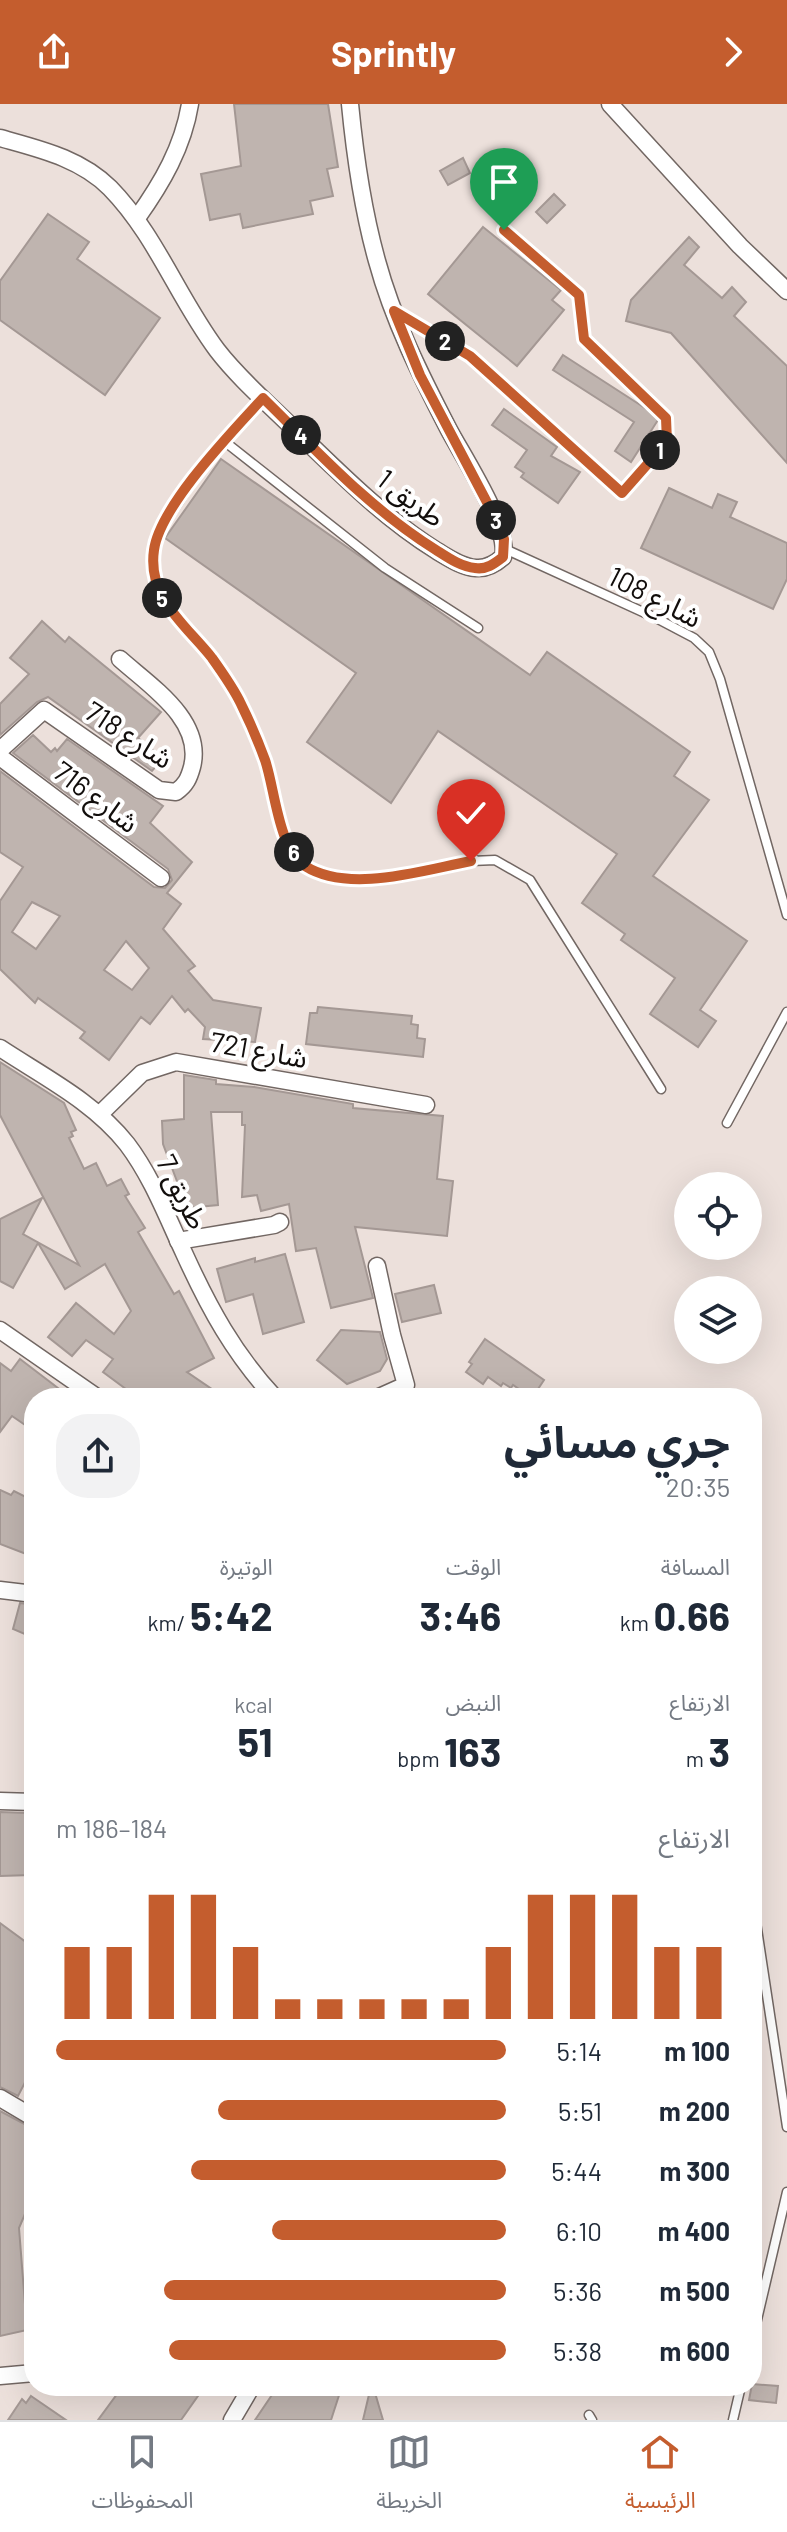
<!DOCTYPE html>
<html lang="ar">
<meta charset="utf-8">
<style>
body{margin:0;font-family:Barlow,"Noto Sans Arabic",sans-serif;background:#f2f2f3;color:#1f2937;direction:rtl;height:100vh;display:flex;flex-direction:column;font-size:30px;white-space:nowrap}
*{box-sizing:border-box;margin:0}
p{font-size:26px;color:#747a83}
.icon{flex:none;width:44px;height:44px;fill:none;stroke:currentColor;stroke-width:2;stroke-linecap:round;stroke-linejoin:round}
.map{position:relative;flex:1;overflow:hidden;direction:ltr}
.drawer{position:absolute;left:24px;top:1284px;width:738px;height:1008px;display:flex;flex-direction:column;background:#fff;border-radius:32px;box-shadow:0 8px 32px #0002;direction:rtl}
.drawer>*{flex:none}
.fabs{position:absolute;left:674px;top:1068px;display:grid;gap:16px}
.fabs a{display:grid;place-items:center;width:88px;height:88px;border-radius:50%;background:#fff;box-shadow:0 8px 32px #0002;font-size:40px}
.pin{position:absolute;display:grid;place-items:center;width:68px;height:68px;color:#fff;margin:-82px -34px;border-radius:50% 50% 50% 0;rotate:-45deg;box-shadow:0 0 8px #0007}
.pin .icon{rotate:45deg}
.km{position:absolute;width:40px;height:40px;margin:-20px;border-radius:50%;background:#222;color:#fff;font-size:22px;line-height:40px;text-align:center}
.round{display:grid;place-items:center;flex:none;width:84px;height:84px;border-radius:32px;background:#f2f2f3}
.headline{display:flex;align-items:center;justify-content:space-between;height:136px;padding:0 32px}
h1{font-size:44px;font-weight:700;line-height:60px}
.stats{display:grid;grid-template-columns:repeat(3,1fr);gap:12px;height:136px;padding:8px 32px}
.stats div{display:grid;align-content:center}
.stats b{font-size:40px;font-weight:700}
.stats small{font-size:22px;font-weight:400}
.stats p{font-size:22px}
.chart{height:224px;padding:16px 32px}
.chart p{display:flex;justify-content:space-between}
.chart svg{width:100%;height:144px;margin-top:8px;stroke:#c45d2e;stroke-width:6}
ul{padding:0 32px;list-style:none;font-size:26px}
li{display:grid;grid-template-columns:128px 96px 1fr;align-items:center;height:60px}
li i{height:20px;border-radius:10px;background:#c45d2e}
header{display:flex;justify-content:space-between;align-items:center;height:104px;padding:0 32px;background:#c45d2e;color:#fff;font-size:36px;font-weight:700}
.dock{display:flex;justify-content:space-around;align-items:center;height:112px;border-top:2px solid #e0e1e3;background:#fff;font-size:22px;color:#747a83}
.dock a{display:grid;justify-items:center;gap:4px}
.dock .current{color:#c45d2e}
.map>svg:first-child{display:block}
</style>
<header><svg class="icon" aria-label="forward" viewBox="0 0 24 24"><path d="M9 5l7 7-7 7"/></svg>Sprintly<svg class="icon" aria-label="share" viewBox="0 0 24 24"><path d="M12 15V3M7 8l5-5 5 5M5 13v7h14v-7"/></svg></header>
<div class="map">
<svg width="787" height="2316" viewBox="0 0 787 2316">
<rect width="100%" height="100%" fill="#ece0db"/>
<g fill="#bfb4af" stroke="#a49894" stroke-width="2" fill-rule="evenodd">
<path d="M234 0H328L338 63 327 65 333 92 310 97 313 110 243 124 240 110 210 116 201 70 241 62Z"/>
<path d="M463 54 470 69 448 81 440 67Z"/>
<path d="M554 90 565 101 547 119 536 108Z"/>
<path d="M48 110 89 138 77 155 160 214 105 291 0 216V177Z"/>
<path d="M483 123 561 186 552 196 564 206 517 262 428 190Z"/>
<path d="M689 133 699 143 684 161 722 194 732 183 746 198 734 212 787 262V359L671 229 626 217 631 196Z"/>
<path d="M563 251 648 306 658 316 631 358 615 347 634 318 553 266Z"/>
<path d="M504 305 557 343 551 352 580 368 558 399 521 373 524 369 515 363 527 346 492 321Z"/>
<path d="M221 355 530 571 547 548 690 648 674 672 709 696 653 772 747 837 700 906 716 917 698 943 650 910 675 874 621 836 625 830 582 799 617 750 438 627 391 699 307 638 356 569 165 434Z"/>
<path d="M669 384 712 404 718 390 737 398 730 413 787 439V475L773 505 641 444Z"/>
<path d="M42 517 65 538 69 533 161 608 138 634 163 654 152 667 48 593 37 598 0 631V600L29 570 10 554Z"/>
<path d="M33 631 51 648 55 644 57 647 67 635 163 702 150 719 192 758 167 789 181 800 163 825 195 862 188 867 213 896 261 904 255 938 203 935 205 923 188 905 185 908 172 892 150 920 141 913 109 956 80 934 85 928 38 894 35 899 0 865V797L23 763 0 748V667L154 783 165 784 172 776 168 765 13 649ZM32 798 60 812 36 845 12 828ZM126 837 149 864 132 886 104 866Z"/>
<path d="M318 903 412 912 411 920 418 921 417 934 425 935 423 953 306 940 310 909H317Z"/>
<path d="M0 958 64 999 76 1026 71 1028 73 1032 69 1034 84 1065 96 1059 107 1082 121 1075 129 1090 125 1092 145 1124 138 1128 174 1190 179 1187 214 1254 187 1268 225 1294H138L103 1268 113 1255 86 1236 72 1252 48 1233 76 1199 114 1230 131 1207 105 1160 65 1185 38 1139 13 1184 0 1177V1115L42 1094 23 1130 79 1161 0 1011Z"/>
<path d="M184 971 216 976V980L254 983 353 1000V1004L443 1012 437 1075 453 1077 447 1132 355 1123 373 1194 331 1204 316 1144 296 1147 289 1100 261 1107 257 1091 242 1093 245 1021H242V1008H211L218 1101 187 1104 163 1040 162 1017 184 1015Z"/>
<path d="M285 1150 304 1218 263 1230 253 1190 226 1198 217 1165 255 1154V1158Z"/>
<path d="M434 1181 441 1209 402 1218 395 1190Z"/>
<path d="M341 1226 380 1228 387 1255 380 1267 347 1280 317 1256Z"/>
<path d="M485 1235 544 1276 532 1294 513 1281 511 1284 503 1279 501 1282 488 1273 483 1280 466 1268 472 1260 469 1258Z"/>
<path d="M20 1255 71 1294H34V1327L12 1312 0 1328V1259L11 1267Z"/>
<path d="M0 1386 11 1391 14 1387 34 1397V1453L0 1440Z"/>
<path d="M20 1499 34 1501V1534L13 1525Z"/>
<path d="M0 1708 28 1709 31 1771 0 1772Z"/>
<path d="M0 1819 34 1844V1961L18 1992 0 1983Z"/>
<path d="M0 2007 34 2025V2089L19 2124 27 2226 0 2232Z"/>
<path d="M752 2280 778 2282 776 2299 749 2296Z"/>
<path d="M123 2282H205L181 2316H98Z"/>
<path d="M278 2282H342L331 2316H255Z"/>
<path d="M371 2282H373L383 2316H363Z"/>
<path d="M31 2292 66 2316H8L22 2295 26 2299Z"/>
</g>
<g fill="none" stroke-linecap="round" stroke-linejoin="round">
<defs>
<g id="lane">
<path d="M395 208 470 252 622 389 667 338 666 314 584 235 579 191 504 126"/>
<path d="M262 295 203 361 160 426 154 447V466L159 489 171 508 212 555 240 598 266 658 284 733 302 761 332 774 389 773 471 757 495 756 530 776 661 985"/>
<path d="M224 337 385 464 478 524"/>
<path d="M505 445 656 514 694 534 709 548 720 575 787 811"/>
<path d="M727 1019 787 908"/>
<path d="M752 1792 787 2023"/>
<path d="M752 2237 787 2088"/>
<path d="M589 2311 592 2316"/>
<path d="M733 2316 741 2282"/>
</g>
<g id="street">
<path d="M610 0 740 142 787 187"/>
<path d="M0 34C39 45 80 54 110 84 156 131 178 194 217 246 240 276 271 302 298 329 343 372 384 414 437 447 449 454 462 463 476 464 487 465 495 460 503 453 510 424 464 354 449 326 421 272 393 216 377 157 363 107 355 52 350 0"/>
<path d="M137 114C162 79 183 43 190 0"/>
<path d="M0 646 44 606 159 686 176 688C186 681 189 674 192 663 204 616 150 582 120 555"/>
<path d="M0 653 161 774"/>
<path d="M0 944C44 973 94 998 127 1040 152 1073 167 1113 184 1149 209 1204 234 1250 275 1294"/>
<path d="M100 1010 142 969 176 958 426 1001"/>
<path d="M178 1137 274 1121 280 1118"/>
<path d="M0 1226 98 1294"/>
<path d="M377 1294 406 1281 392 1231 377 1162"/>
<path d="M0 1486 34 1490"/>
<path d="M0 1697 34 1698"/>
<path d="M0 1994 34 2014"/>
<path d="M0 2272 34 2269"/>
<path d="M232 2316 252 2282"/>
</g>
</defs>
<use href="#lane" stroke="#726763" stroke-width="11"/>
<use href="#street" stroke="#726763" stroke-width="19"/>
<use href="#lane" stroke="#fff" stroke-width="8"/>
<use href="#street" stroke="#fff" stroke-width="16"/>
</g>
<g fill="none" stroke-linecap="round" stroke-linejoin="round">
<defs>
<path id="route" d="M471 757C423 766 349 790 305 762 278 744 275 685 265 656 258 637 250 618 241 600 234 585 222 568 212 554 186 521 147 494 154 446 160 402 232 328 263 294 318 348 370 405 436 446 447 453 461 463 475 464 486 466 494 460 503 453L504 435 500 423 420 271 394 207 470 252 622 389 667 338 666 314 584 235 579 191 504 126"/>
</defs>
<use href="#route" stroke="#fff" stroke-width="16"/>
<use href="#route" stroke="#c45d2e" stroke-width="10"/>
</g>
<g text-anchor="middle" stroke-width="8" stroke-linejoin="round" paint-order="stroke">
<g font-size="28" fill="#120e0c" stroke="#fff">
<text transform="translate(411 394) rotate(37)" y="10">طريق 1</text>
<text transform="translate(655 493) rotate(27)" y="10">شارع 108</text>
<text transform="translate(129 631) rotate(33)" y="10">شارع 718</text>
<text transform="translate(96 693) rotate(37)" y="10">شارع 716</text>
<text transform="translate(259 946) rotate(10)" y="10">شارع 721</text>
<text transform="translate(182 1088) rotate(63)" y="10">7 طريق</text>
</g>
</g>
</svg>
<div class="fabs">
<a><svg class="icon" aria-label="locate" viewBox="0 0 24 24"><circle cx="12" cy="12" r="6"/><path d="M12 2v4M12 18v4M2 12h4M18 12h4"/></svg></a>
<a><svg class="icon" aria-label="layers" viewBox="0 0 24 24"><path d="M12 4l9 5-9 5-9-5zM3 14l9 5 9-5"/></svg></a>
</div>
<div class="pin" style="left:504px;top:126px;background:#1e9e55"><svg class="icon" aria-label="arrive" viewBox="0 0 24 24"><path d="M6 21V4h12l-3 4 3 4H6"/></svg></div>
<div class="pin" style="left:471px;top:757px;background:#d93025"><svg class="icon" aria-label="check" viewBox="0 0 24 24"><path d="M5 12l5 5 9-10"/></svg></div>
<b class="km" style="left:660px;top:346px">1</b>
<b class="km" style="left:445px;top:237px">2</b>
<b class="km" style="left:496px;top:416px">3</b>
<b class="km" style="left:301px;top:331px">4</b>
<b class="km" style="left:162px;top:494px">5</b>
<b class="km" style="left:294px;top:748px">6</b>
<section class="drawer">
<div class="headline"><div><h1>جري مسائي</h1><p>20:35</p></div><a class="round"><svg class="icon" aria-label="share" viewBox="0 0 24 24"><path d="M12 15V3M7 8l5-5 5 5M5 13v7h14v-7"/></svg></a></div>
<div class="stats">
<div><p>المسافة</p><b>0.66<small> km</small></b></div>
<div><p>الوقت</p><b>3:46</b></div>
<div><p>الوتيرة</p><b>5:42<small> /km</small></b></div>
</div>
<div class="stats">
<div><p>الارتفاع</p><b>3<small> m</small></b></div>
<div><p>النبض</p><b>163<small> bpm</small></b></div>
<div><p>kcal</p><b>51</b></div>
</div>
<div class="chart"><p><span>الارتفاع</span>184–186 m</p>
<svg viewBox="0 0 160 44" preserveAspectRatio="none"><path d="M5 44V22M15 44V22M25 44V6M35 44V6M45 44V22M55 44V38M65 44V38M75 44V38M85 44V38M95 44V38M105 44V22M115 44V6M125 44V6M135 44V6M145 44V22M155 44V22"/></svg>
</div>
<ul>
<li><b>100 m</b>5:14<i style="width:100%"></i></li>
<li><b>200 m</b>5:51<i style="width:64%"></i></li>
<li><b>300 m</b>5:44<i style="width:70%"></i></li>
<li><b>400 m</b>6:10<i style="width:52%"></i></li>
<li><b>500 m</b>5:36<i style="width:76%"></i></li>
<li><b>600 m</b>5:38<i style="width:75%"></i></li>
</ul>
</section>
</div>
<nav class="dock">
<a class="current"><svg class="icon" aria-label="home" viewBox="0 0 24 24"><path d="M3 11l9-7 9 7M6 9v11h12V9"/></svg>الرئيسية</a>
<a><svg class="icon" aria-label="map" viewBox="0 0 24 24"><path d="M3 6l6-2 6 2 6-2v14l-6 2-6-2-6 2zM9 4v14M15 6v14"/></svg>الخريطة</a>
<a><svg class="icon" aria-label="saved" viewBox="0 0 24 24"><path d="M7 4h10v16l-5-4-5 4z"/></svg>المحفوظات</a>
</nav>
